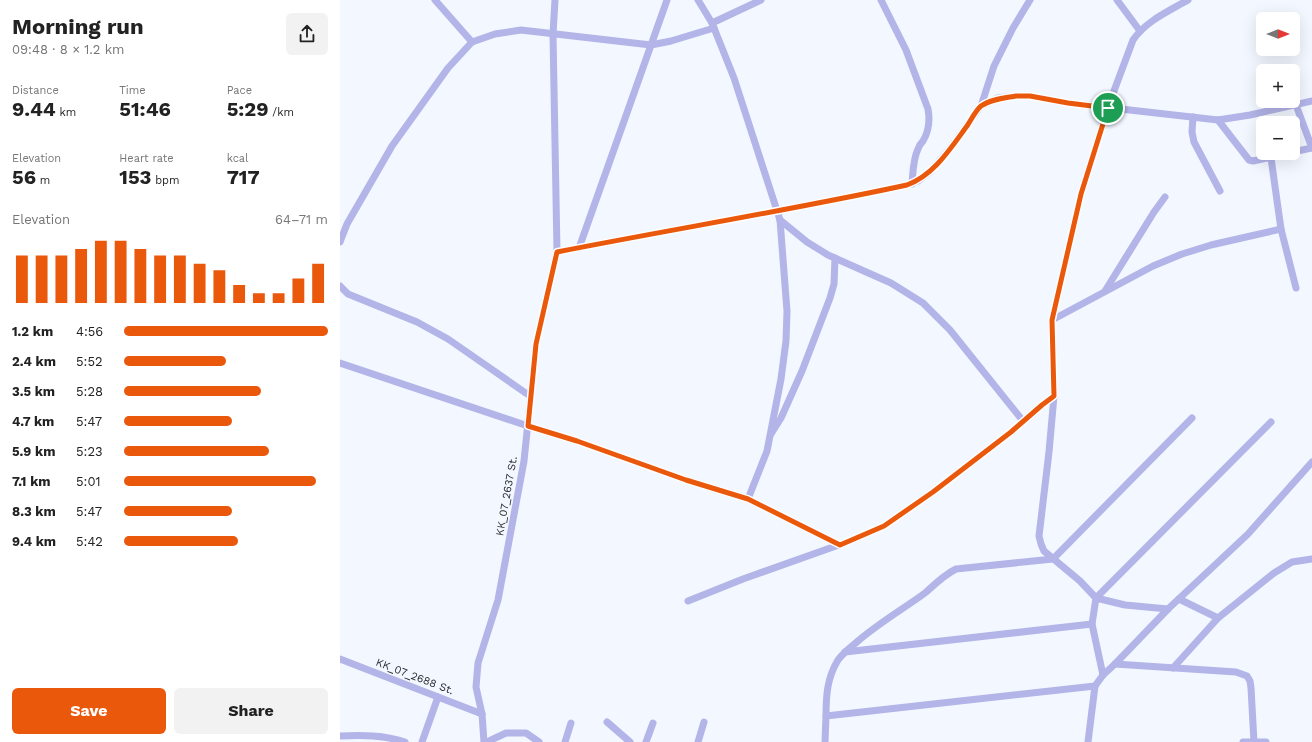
<!DOCTYPE html>
<meta charset="utf-8">
<style>
body{margin:0;font-family:"Work Sans",sans-serif;background:#f2f2f2;color:#222;height:100vh;display:flex;flex-direction:column;font-size:15px;white-space:nowrap}
*{box-sizing:border-box;margin:0}
p{font-size:13px;color:#767676}
.icon{flex:none;width:22px;height:22px;fill:none;stroke:currentColor;stroke-width:2;stroke-linecap:round;stroke-linejoin:round}
.map{position:relative;flex:1;overflow:hidden}
.drawer{display:flex;flex-direction:column;background:#fff;width:340px}
.drawer>*{flex:none}
.needle{width:26px;rotate:90deg}
.controls{position:absolute;left:916px;top:12px;display:grid;gap:8px}
.controls a{display:grid;place-items:center;width:44px;height:44px;border-radius:6px;background:#fff;box-shadow:0 4px 16px #0002;font-size:20px}
.pin{position:absolute;display:grid;place-items:center;width:34px;height:34px;color:#fff;margin:-17px;border:2px solid #fff;border-radius:50%;box-shadow:0 1px 4px #0007}
.round{display:grid;place-items:center;flex:none;width:42px;height:42px;border-radius:6px;background:#f2f2f2}
.head{display:flex;align-items:center;justify-content:space-between;height:68px;padding:0 12px}
h1{font-size:22px;font-weight:700;line-height:30px}
.metrics{display:grid;grid-template-columns:repeat(3,1fr);gap:6px;height:68px;padding:4px 12px}
.metrics div{display:grid;align-content:center}
.metrics b{font-size:20px;font-weight:700}
.metrics small{font-size:11px;font-weight:400}
.metrics p{font-size:11px}
.chart{height:112px;padding:8px 12px}
.chart p{display:flex;justify-content:space-between}
.chart svg{width:100%;height:72px;margin-top:4px;stroke:#ea580c;stroke-width:6}
.primary-button{display:flex;gap:8px;margin-top:auto;padding:8px 12px}
.primary-button a{flex:1;height:46px;border-radius:6px;background:#ea580c;color:#fff;font-size:16px;font-weight:700;line-height:46px;text-align:center}
.primary-button a+a{background:#f2f2f2;color:#222}
ul{padding:0 12px;list-style:none;font-size:13px}
li{display:grid;grid-template-columns:64px 48px 1fr;align-items:center;height:30px}
li i{height:10px;border-radius:5px;background:#ea580c}
main{display:flex;flex:1;min-height:0}
.map>svg:first-child{display:block}
</style>
<main>
<section class="drawer">
<div class="head"><div><h1>Morning run</h1><p>09:48 · 8 × 1.2 km</p></div><a class="round"><svg class="icon" aria-label="share" viewBox="0 0 24 24"><path d="M12 15V3M7 8l5-5 5 5M5 13v7h14v-7"/></svg></a></div>
<div class="metrics">
<div><p>Distance</p><b>9.44<small> km</small></b></div>
<div><p>Time</p><b>51:46</b></div>
<div><p>Pace</p><b>5:29<small> /km</small></b></div>
</div>
<div class="metrics">
<div><p>Elevation</p><b>56<small> m</small></b></div>
<div><p>Heart rate</p><b>153<small> bpm</small></b></div>
<div><p>kcal</p><b>717</b></div>
</div>
<div class="chart"><p><span>Elevation</span>64–71 m</p>
<svg viewBox="0 0 160 44" preserveAspectRatio="none"><path d="M5 44V15M15 44V15M25 44V15M35 44V11M45 44V6M55 44V6M65 44V11M75 44V15M85 44V15M95 44V20M105 44V24M115 44V33M125 44V38M135 44V38M145 44V29M155 44V20"/></svg>
</div>
<ul>
<li><b>1.2 km</b>4:56<i style="width:100%"></i></li>
<li><b>2.4 km</b>5:52<i style="width:50%"></i></li>
<li><b>3.5 km</b>5:28<i style="width:67%"></i></li>
<li><b>4.7 km</b>5:47<i style="width:53%"></i></li>
<li><b>5.9 km</b>5:23<i style="width:71%"></i></li>
<li><b>7.1 km</b>5:01<i style="width:94%"></i></li>
<li><b>8.3 km</b>5:47<i style="width:53%"></i></li>
<li><b>9.4 km</b>5:42<i style="width:56%"></i></li>
</ul>
<div class="primary-button"><a>Save</a><a>Share</a></div>
</section>
<div class="map">
<svg width="972" height="742" viewBox="0 0 972 742">
<rect width="100%" height="100%" fill="#f3f7ff"/>
<g fill="none" stroke-linecap="round" stroke-linejoin="round">
<g stroke="#b3b4e8" stroke-width="7">
<path d="M95 0 132 42"/>
<path d="M358 0 372 23 394 78 440 220 447 311 446 341 441 379 427 451 408 499"/>
<path d="M541 0 566 50 588 109C590 120 589 131 583 141 581 143 579 146 578 149 573 159 573 172 572 184"/>
<path d="M777 0 800 31"/>
<path d="M372 23 421 0"/>
<path d="M956 105 972 148"/>
<path d="M641 106 658 98 676 96H690L728 103 878 120 910 115 972 101"/>
<path d="M853 117 852 132 854 142 880 191"/>
<path d="M878 120 909 160 913 161 950 153"/>
<path d="M953 152 972 148"/>
<path d="M931 158 941 229 956 288"/>
<path d="M440 220 467 242 488 255 551 283 583 303 610 330 683 421"/>
<path d="M0 242 7 224 52 146 108 68 132 42 155 34 181 30 311 45 331 41 374 28"/>
<path d="M239 248 327 0"/>
<path d="M217 252C334 229 451 210 567 185L578 181 590 172 611 147 641 106 654 66 673 28 690 0"/>
<path d="M0 286 8 294 77 322 108 339 190 396"/>
<path d="M765 291 814 212 825 197"/>
<path d="M712 320 813 266 842 254 871 245 941 229"/>
<path d="M0 363 188 426 237 441 346 480 408 499 500 545"/>
<path d="M714 396 709 452 699 536 701 544 704 551 740 581 756 598 785 605 828 609"/>
<path d="M431 434 441 418 462 371 490 298 494 284 495 258"/>
<path d="M839 599 878 618"/>
<path d="M348 601 403 579 510 541 544 526 593 492 671 432 702 405 714 396 712 320 741 194 768 107 793 40C806 21 829 11 848 0"/>
<path d="M505 652 752 624"/>
<path d="M0 659 142 714"/>
<path d="M775 664 896 672 907 676 910 681 911 688 914 742"/>
<path d="M833 668 878 618 934 573 952 562 972 559"/>
<path d="M763 675 752 624 756 598 931 422"/>
<path d="M486 716C486 696 487 678 498 660 503 653 511 647 518 641 539 623 563 609 585 593 595 584 604 575 616 569L713 559 852 418"/>
<path d="M267 722 290 742"/>
<path d="M0 736C22 735 44 735 65 742"/>
<path d="M82 742 98 697"/>
<path d="M144 742 142 714 136 687 138 663 158 600 184 461 196 344 217 252 213 34 215 0"/>
<path d="M147 742 166 733H186L199 742"/>
<path d="M225 742 231 723"/>
<path d="M306 742 313 723"/>
<path d="M358 742 364 722"/>
<path d="M485 742 486 716 755 686"/>
<path d="M748 742 755 686 763 675 775 664 828 609 908 534 972 462"/>
<path d="M903 742H926"/>
</g>
</g>
<g fill="none" stroke-linecap="round" stroke-linejoin="round">
<defs>
<path id="route" d="M676 96H690L728 103 768 108 741 194 712 320 714 396 702 405 671 432 593 492 544 526 500 545 408 499 346 480 237 441 188 426 196 344 217 252C334 229 451 210 567 185 594 175 610 149 627 126 631 120 636 110 641 106 651 99 665 98 676 96Z"/>
</defs>
<use href="#route" stroke="#fff" stroke-width="8"/>
<use href="#route" stroke="#ea580c" stroke-width="5"/>
</g>
<g text-anchor="middle" stroke-width="3" stroke-linejoin="round" paint-order="stroke">
<g font-size="11" fill="#2a2c2f" stroke="#f3f7ff">
<text transform="translate(166 496) rotate(-80)" y="4">KK_07_2637 St.</text>
<text transform="translate(75 676) rotate(21)" y="4">KK_07_2688 St.</text>
</g>
</g>
</svg>
<div class="controls">
<a><svg class="needle" viewBox="-14 -14 28 28"><path d="M0-13l5 13h-10z" fill="#e53935"/><path d="M0 13l5-13h-10z" fill="#767676"/></svg></a>
<a>+</a>
<a>−</a>
</div>
<div class="pin" style="left:768px;top:108px;background:#1e9e55"><svg class="icon" aria-label="arrive" viewBox="0 0 24 24"><path d="M6 21V4h12l-3 4 3 4H6"/></svg></div>
</div>
</main>
